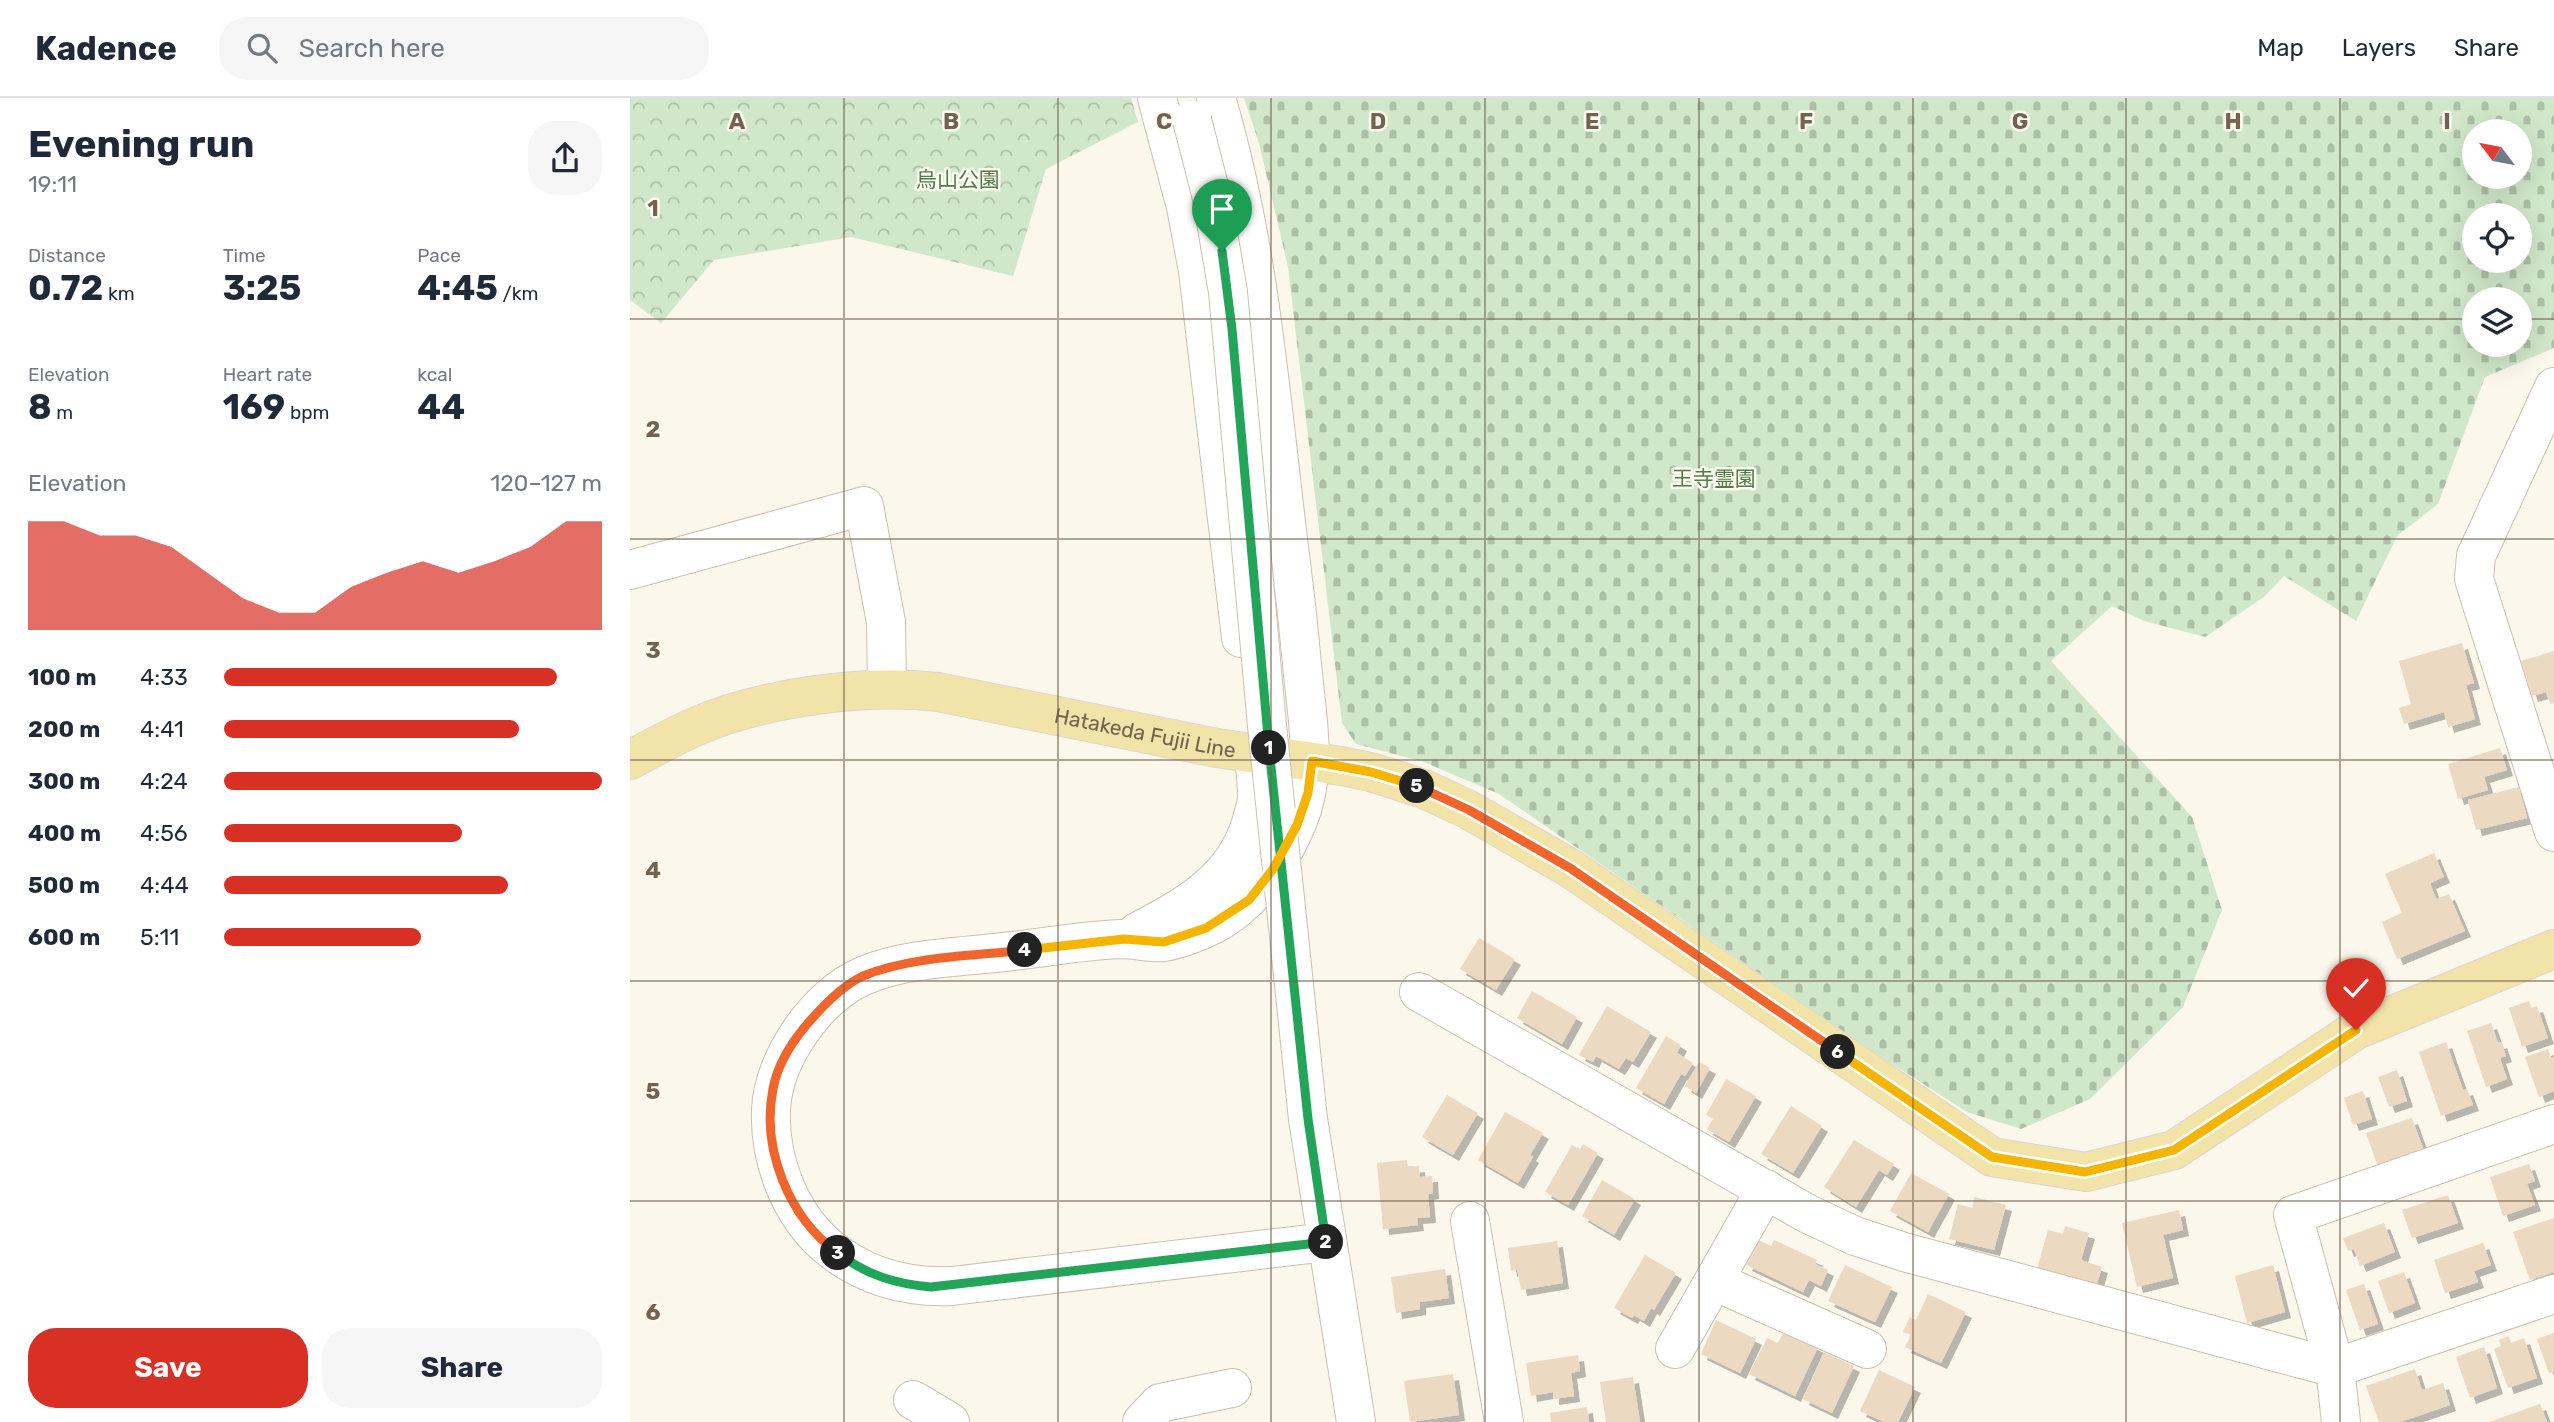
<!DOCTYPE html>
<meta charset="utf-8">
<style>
body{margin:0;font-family:Rubik,"Noto Sans JP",sans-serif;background:#f6f6f7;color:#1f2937;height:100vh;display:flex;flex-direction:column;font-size:26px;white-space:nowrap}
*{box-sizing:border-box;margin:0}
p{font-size:23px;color:#747a83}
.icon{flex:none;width:38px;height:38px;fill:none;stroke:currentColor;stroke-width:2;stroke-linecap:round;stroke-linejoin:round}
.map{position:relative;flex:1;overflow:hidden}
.panel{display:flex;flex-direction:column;background:#fff;width:630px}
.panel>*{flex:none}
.needle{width:46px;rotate:302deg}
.fabs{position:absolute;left:1832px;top:21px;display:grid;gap:14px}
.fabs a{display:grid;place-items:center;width:70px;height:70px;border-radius:50%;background:#fff;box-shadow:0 7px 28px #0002;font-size:35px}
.pin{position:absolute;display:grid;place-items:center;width:60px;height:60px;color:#fff;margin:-72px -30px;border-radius:50% 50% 50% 0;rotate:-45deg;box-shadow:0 0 7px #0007}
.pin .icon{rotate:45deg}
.km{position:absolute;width:35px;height:35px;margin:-18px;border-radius:50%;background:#222;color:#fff;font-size:19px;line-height:35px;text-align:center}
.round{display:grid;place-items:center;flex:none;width:74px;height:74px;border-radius:28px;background:#f6f6f7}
.overview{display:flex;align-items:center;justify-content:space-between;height:119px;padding:0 28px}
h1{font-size:38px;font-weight:700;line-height:52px}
.figures{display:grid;grid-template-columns:repeat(3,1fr);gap:10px;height:119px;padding:7px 28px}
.figures div{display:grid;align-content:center}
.figures b{font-size:35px;font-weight:700}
.figures small{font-size:19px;font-weight:400}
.figures p{font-size:19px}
.chart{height:196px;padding:14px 28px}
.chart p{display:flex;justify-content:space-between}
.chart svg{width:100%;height:126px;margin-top:7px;fill:#d93025;opacity:.7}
.button{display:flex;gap:14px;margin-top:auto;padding:14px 28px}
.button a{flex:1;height:80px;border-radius:28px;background:#d93025;color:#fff;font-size:28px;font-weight:700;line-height:80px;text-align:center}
.button a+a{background:#f6f6f7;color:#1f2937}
ul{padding:0 28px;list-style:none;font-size:23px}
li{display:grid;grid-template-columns:112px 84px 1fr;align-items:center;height:52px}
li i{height:18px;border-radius:9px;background:#d93025}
header{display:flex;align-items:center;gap:42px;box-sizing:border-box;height:98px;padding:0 35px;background:#fff;border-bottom:2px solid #e0e1e3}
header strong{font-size:33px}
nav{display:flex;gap:38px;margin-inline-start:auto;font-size:24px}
.search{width:490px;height:63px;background:#f6f6f7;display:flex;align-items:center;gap:18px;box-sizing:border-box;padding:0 24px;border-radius:28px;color:#747a83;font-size:26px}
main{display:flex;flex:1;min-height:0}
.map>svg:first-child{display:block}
</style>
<header>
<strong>Kadence</strong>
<div class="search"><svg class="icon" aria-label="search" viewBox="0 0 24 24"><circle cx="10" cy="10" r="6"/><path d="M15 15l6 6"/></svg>Search here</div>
<nav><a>Map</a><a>Layers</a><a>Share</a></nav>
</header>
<main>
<section class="panel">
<div class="overview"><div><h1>Evening run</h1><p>19:11</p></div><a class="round"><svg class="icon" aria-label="share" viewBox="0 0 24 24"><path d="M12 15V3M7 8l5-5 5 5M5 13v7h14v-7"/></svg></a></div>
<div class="figures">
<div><p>Distance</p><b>0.72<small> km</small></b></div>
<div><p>Time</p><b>3:25</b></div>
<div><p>Pace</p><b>4:45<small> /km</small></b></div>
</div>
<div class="figures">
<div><p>Elevation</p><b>8<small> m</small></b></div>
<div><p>Heart rate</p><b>169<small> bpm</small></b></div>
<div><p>kcal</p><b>44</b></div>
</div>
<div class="chart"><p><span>Elevation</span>120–127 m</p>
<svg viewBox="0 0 160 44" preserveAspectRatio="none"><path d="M0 44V6L10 6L20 11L30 11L40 15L50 24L60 33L70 38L80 38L90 29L100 24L110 20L120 24L130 20L140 15L150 6L160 6V44z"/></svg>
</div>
<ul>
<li><b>100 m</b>4:33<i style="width:88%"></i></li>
<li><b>200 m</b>4:41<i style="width:78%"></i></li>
<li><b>300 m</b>4:24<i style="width:100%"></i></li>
<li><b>400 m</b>4:56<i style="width:63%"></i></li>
<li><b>500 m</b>4:44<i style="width:75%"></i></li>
<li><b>600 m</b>5:11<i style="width:52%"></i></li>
</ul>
<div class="button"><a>Save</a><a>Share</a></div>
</section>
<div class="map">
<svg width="1924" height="1324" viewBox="0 0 1924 1324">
<defs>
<pattern id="cemetery-stones" width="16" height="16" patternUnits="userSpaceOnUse" patternTransform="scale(1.75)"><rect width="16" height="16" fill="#d0e7c9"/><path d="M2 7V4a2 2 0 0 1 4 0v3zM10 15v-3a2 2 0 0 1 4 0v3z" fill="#adbfa6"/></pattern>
<pattern id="park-crowns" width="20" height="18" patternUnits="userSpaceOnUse" patternTransform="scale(1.75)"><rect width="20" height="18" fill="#d0e7c9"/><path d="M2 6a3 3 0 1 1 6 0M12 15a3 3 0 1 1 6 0" fill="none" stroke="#adbfa6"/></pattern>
<filter id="shadow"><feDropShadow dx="6" dy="6" stdDeviation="0" flood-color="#0004"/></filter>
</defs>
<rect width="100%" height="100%" fill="#fbf7ea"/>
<path fill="url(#cemetery-stones)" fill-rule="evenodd" d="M614 0H1924V250L1855 279 1808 406 1767 438 1726 523 1654 478 1634 499 1575 539 1514 523 1482 508 1421 563 1562 719 1592 812 1553 909 1460 1001 1391 1031 1337 1014 1242 953 869 696 794 664 726 646 712 625 658 169 629 45ZM1844 33H1890V79H1844ZM1844 117H1890V163H1844ZM1844 201H1890V247H1844Z"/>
<path fill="url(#park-crowns)" d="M0 0H501L508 24 416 71 383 178 221 139 84 162 31 225 0 202Z"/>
<g fill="#ebd9c2" filter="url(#shadow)">
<path d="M1832 545 1844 585 1836 587 1845 621 1818 629 1814 614 1774 626 1769 610 1781 606 1769 563Z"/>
<path d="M1924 553V605L1920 606 1916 594 1902 598 1891 563Z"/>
<path d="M1870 650 1877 672 1854 679 1858 692 1828 701 1818 666Z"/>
<path d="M1889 689 1897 720 1846 732 1838 702Z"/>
<path d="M1804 755 1814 779 1800 785 1806 801 1819 796 1835 833 1767 861 1752 824 1772 815 1755 776Z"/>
<path d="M849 840 885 861 866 892 830 871Z"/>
<path d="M902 893 947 919 932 946 887 920Z"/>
<path d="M1899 903 1901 910 1907 908 1918 940 1892 949 1879 910Z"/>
<path d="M977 908 1021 934 1003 964 996 960 989 971 966 958 963 964 949 957Z"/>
<path d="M1861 925 1868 945 1871 944 1876 958 1870 960 1877 981 1856 989 1837 933Z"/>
<path d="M1036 938 1051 947 1047 955 1063 965 1055 978 1051 976 1034 1006 1006 990Z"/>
<path d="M1816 944 1833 992 1837 991 1843 1007 1811 1018 1789 954Z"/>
<path d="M1918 951 1921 960 1924 959V993L1909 999 1895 959Z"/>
<path d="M1069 964 1080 970 1066 995 1055 988Z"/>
<path d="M1767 972 1777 1003 1759 1009 1748 979Z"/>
<path d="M1096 981 1126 998 1099 1044 1077 1031 1083 1021 1076 1017Z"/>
<path d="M1733 993 1742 1021 1723 1027 1714 1000Z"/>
<path d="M817 997 848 1015 823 1057 792 1039Z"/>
<path d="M1161 1008 1192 1028 1163 1075 1131 1056Z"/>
<path d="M875 1014 913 1035 900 1057 903 1059 888 1085 848 1062Z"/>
<path d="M1782 1020 1794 1053 1748 1069 1736 1035Z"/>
<path d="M1224 1042 1264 1066 1257 1077 1249 1072 1226 1109 1194 1089Z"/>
<path d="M953 1046 968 1055 938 1107 915 1094 942 1047 950 1051Z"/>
<path d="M777 1062 778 1069 789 1068 790 1079 802 1078 803 1095 798 1096 800 1119 787 1120 788 1127 753 1131 747 1065Z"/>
<path d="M1899 1066 1905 1083 1897 1086 1905 1107 1873 1118 1860 1079Z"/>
<path d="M1281 1075 1319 1096 1298 1134 1260 1113Z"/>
<path d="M972 1082 1005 1101 984 1137 952 1118Z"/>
<path d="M1818 1097 1828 1125 1782 1140 1772 1112Z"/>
<path d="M1344 1099 1376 1107 1364 1152 1319 1141 1328 1106 1342 1110Z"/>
<path d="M1549 1112 1553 1132 1533 1137 1543 1180 1507 1189 1492 1125Z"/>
<path d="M1924 1120V1174L1900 1182 1883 1134Z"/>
<path d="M1754 1125 1765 1154 1730 1168 1724 1151 1718 1153 1713 1140Z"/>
<path d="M1435 1128 1459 1135 1451 1162 1472 1169 1466 1189 1407 1171 1418 1132 1433 1136Z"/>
<path d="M1128 1142 1141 1148 1144 1142 1187 1162 1185 1166 1198 1172 1191 1188 1179 1182 1173 1194 1116 1167Z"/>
<path d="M927 1143 933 1185 891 1192 887 1171 881 1173 878 1150Z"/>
<path d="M1853 1145 1861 1167 1844 1173 1848 1184 1815 1195 1804 1162Z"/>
<path d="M1015 1157 1046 1175 1024 1212 1021 1210 1014 1223 1004 1217 1002 1220 984 1210Z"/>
<path d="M1215 1167 1262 1189 1245 1224 1198 1203Z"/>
<path d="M1643 1167 1655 1214 1617 1225 1605 1178Z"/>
<path d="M815 1171 819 1200 790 1204V1211L766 1215 761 1179Z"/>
<path d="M1774 1174 1785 1205 1759 1215 1748 1183Z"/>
<path d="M1734 1186 1748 1226 1730 1232 1716 1192Z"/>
<path d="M1298 1196 1336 1214 1311 1265 1275 1249 1281 1237 1273 1234 1280 1219 1286 1222Z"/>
<path d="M1086 1222 1126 1241 1110 1275 1071 1256Z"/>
<path d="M1154 1233 1188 1249 1165 1298 1119 1276 1137 1240 1148 1245Z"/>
<path d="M1924 1235V1273L1919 1275 1907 1241Z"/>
<path d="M1879 1238 1881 1245 1894 1240 1907 1280 1878 1290 1864 1251 1871 1248 1869 1242Z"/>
<path d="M1854 1249 1867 1290 1840 1300 1826 1259Z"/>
<path d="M1194 1254 1224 1268 1202 1315 1173 1301Z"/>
<path d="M948 1257 950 1273 941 1275 944 1298 923 1301V1294L901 1298 896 1265Z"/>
<path d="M1785 1271 1792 1292 1813 1285 1820 1307 1770 1324H1749L1736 1288Z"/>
<path d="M1249 1272 1285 1289 1268 1324H1254L1230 1313Z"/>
<path d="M823 1276 829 1317 780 1324 774 1283Z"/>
<path d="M1003 1279 1010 1324H976L970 1284Z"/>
<path d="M1910 1306 1917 1324H1859Z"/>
<path d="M957 1309 959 1324H921L920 1315Z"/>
</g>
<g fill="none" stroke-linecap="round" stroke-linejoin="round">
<defs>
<g id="minor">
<path d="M527 0 556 109 568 173 611 540"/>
<path d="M586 0C629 144 640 293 658 441 664 486 669 531 673 576 678 627 688 676 667 725 648 769 619 811 574 831 563 836 546 842 534 844 521 846 506 841 492 841 456 842 419 849 383 853 335 859 278 859 233 878 186 899 143 961 141 1012 139 1061 159 1115 197 1148 234 1179 276 1190 322 1188L697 1144"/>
<path d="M1924 289 1846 458 1844 481 1924 734"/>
<path d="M0 472 234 408 256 524 257 591"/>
<path d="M507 834C557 808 604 782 621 725 623 717 627 707 627 699 627 685 625 670 624 655"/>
<path d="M789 894 1178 1116 1225 1138 1274 1154 1705 1270 1924 1196"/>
<path d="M678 1021 726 1324"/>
<path d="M840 1123 874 1324"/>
<path d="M1084 1183 1237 1251"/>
<path d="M1045 1251 1136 1091"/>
<path d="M283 1302 320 1324"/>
<path d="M512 1324 530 1305 602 1290"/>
<path d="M1711 1324 1705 1270 1663 1117 1924 1026"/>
</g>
<g id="major">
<path id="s1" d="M0 662C22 650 44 638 67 628 134 599 235 586 308 594L587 650 711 668 741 674 794 691 839 712 940 770 1362 1059 1456 1074 1544 1052 1726 932 1924 851"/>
</g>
</defs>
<use href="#minor" stroke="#ccc1b0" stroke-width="40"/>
<use href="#major" stroke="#dbd6d1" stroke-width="40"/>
<use href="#minor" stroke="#fff" stroke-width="38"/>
<use href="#major" stroke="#f2e3a9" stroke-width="38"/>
<defs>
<path id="minor-bridge" d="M562 22 582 100 598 194 637 628 678 1021"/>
</defs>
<use href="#minor-bridge" stroke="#ccc1b0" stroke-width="40" stroke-linecap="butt"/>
<use href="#minor-bridge" stroke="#fff" stroke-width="38"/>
</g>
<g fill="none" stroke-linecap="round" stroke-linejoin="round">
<defs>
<path id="split-1" d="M592 153 602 231 639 650"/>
<path id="split-2" d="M639 650 678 1021 696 1144"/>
<path id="split-3" d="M208 1155C236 1177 266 1186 301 1189L696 1144"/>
<path id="split-4" d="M208 1155C159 1120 131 1051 143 991 148 962 168 935 188 914 201 900 216 886 233 878 281 858 345 858 395 852"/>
<path id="split-5" d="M395 852 494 841 534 844 576 830 619 802 643 771 667 727 678 695 682 663 741 674 787 688"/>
<path id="split-6" d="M787 688 839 712 940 770 1208 954"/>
<path id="split-7" d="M1208 954 1362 1059 1455 1074 1544 1052 1726 932"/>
</defs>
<use href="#split-1" stroke="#fff" stroke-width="14"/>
<use href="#split-2" stroke="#fff" stroke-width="14"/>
<use href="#split-3" stroke="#fff" stroke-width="14"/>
<use href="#split-4" stroke="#fff" stroke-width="14"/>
<use href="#split-5" stroke="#fff" stroke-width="14"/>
<use href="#split-6" stroke="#fff" stroke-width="14"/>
<use href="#split-7" stroke="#fff" stroke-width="14"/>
<use href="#split-1" stroke="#22a559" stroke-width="9"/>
<use href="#split-2" stroke="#22a559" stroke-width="9"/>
<use href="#split-3" stroke="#22a559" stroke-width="9"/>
<use href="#split-4" stroke="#f0652b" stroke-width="9"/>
<use href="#split-5" stroke="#f5b400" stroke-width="9"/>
<use href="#split-6" stroke="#f0652b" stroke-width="9"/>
<use href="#split-7" stroke="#f5b400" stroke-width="9"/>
</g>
<path fill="none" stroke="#73624f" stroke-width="2" stroke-opacity="0.55" d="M214 0V1324M428 0V1324M641 0V1324M855 0V1324M1069 0V1324M1283 0V1324M1496 0V1324M1710 0V1324M0 221H1844M1890 221H1924M0 441H1924M0 662H1924M0 883H1924M0 1103H1924"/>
<g text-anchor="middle" stroke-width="5" stroke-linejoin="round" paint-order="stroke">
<g font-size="21" fill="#527d4b" stroke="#fdfaf0">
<text x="328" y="89">烏山公園</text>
<text x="1084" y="388">王寺霊園</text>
</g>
<g font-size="21" fill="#73624f" stroke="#fdfaf0">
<text dy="7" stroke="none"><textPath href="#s1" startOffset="532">Hatakeda Fujii Line</textPath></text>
</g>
</g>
<g font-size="23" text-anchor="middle" font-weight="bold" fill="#73624f" stroke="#fdfaf0" stroke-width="5" stroke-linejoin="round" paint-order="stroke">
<text x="107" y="31">A</text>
<text x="321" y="31">B</text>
<text x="534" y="31">C</text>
<text x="748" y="31">D</text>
<text x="962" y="31">E</text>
<text x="1176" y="31">F</text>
<text x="1390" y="31">G</text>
<text x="1603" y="31">H</text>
<text x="1817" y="31">I</text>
<text x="23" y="118">1</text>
<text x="23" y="339">2</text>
<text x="23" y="560">3</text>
<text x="23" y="780">4</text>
<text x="23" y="1001">5</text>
<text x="23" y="1222">6</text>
</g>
</svg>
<div class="fabs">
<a><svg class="needle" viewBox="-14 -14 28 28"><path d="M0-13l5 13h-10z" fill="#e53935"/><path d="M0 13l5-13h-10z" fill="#747a83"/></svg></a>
<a><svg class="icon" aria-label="locate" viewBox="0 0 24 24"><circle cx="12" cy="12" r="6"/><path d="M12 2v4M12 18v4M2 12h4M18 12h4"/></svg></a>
<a><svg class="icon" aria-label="layers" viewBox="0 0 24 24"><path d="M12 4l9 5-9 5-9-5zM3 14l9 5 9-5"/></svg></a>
</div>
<div class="pin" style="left:592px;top:153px;background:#1e9e55"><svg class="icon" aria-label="arrive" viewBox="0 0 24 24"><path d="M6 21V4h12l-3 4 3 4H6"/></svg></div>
<div class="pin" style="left:1726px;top:932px;background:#d93025"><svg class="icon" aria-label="check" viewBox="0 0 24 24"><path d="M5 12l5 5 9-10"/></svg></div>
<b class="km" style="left:639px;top:650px">1</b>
<b class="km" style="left:696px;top:1144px">2</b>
<b class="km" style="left:208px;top:1155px">3</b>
<b class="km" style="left:395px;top:852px">4</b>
<b class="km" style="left:787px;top:688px">5</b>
<b class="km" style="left:1208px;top:954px">6</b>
</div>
</main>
